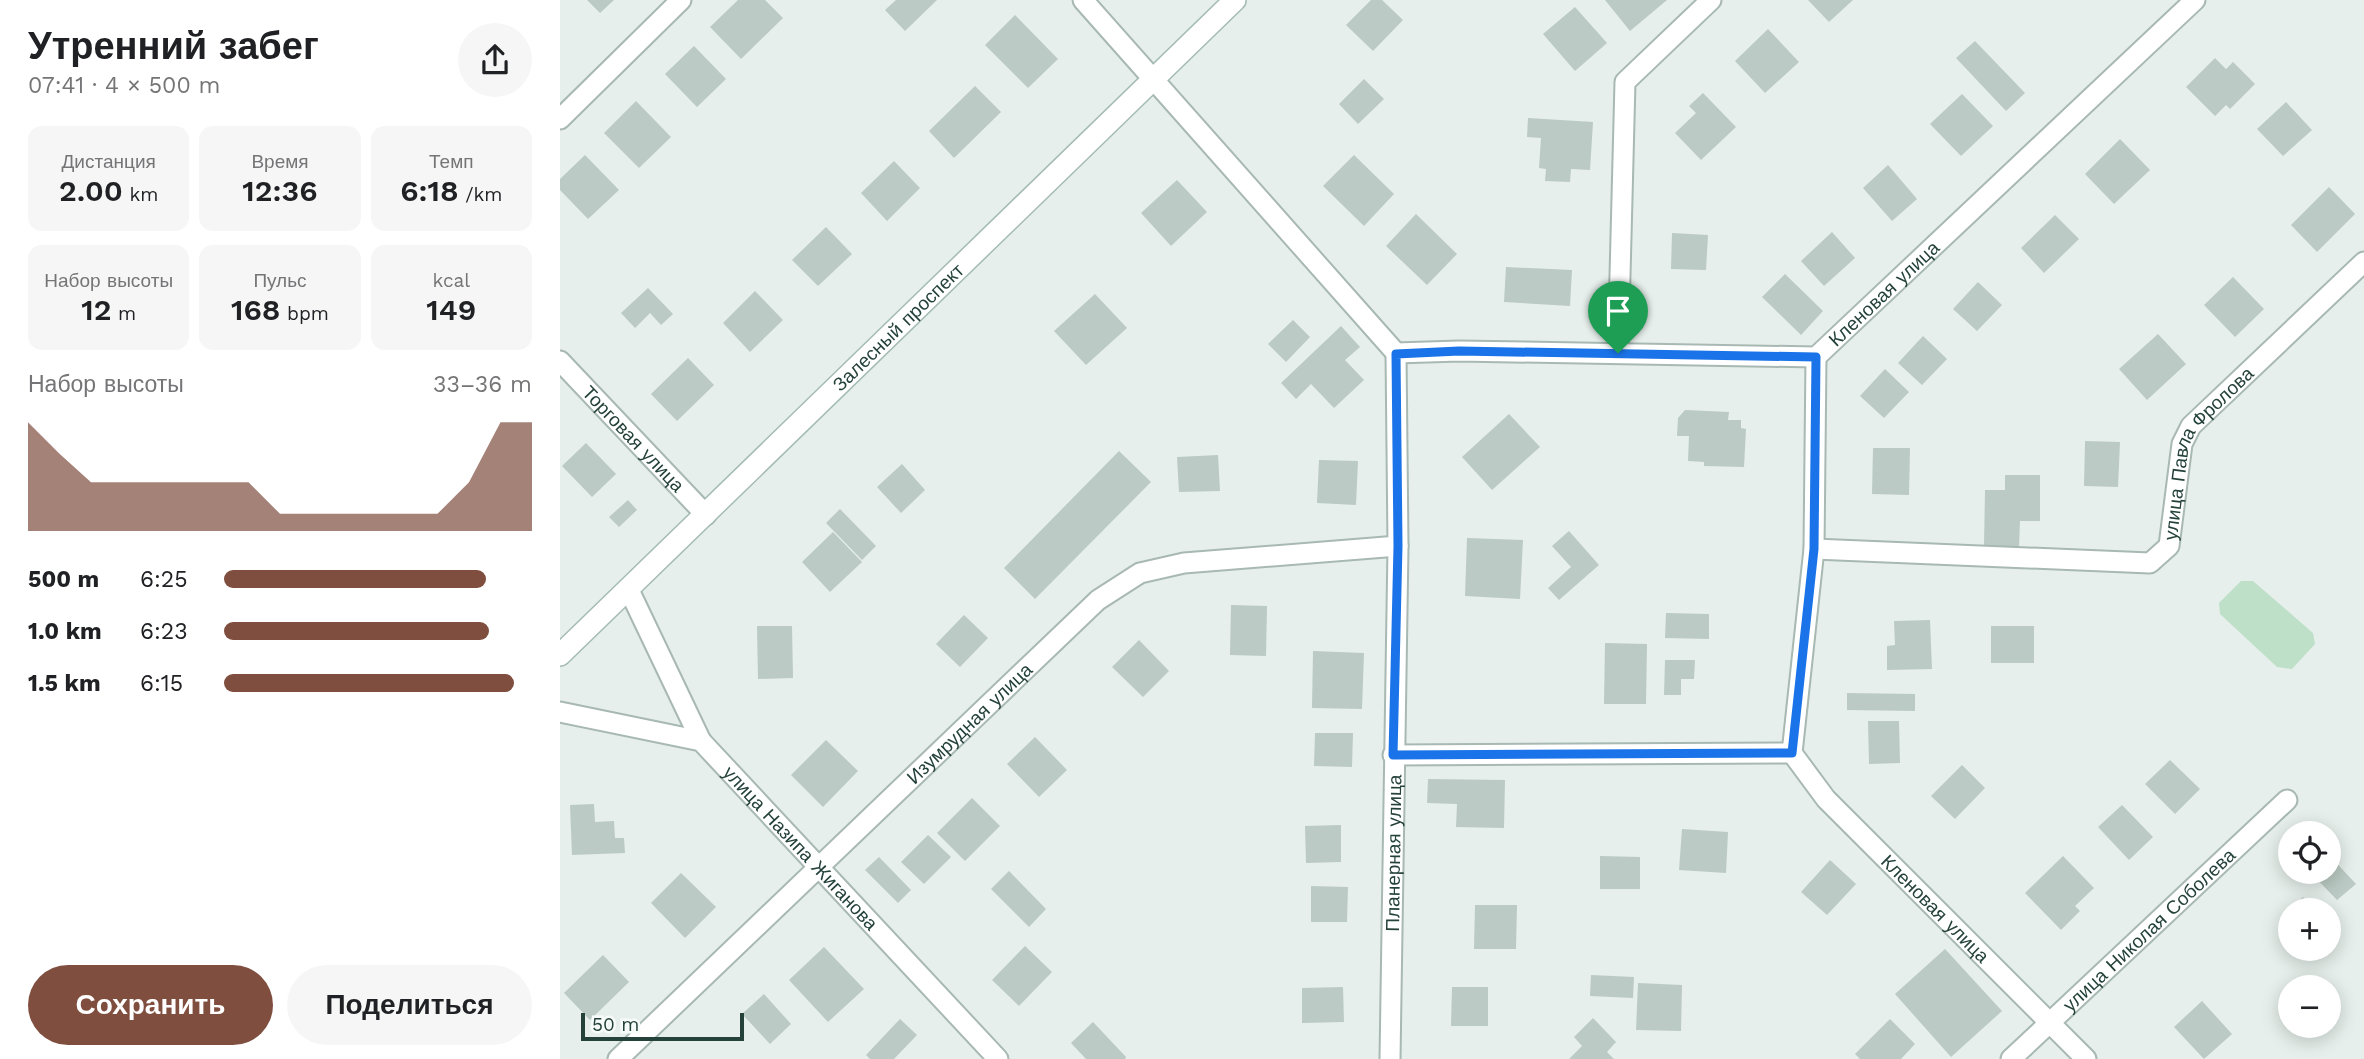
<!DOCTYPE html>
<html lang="ru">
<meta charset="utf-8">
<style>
body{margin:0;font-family:"Work Sans",sans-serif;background:#f6f6f6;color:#202124;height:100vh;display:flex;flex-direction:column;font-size:26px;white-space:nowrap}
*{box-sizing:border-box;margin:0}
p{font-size:23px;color:#757577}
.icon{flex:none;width:38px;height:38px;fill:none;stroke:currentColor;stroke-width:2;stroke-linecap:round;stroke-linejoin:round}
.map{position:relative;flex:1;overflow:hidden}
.details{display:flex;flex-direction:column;background:#fff;width:560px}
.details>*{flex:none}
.buttons{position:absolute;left:1718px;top:821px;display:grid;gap:14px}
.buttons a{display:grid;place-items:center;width:63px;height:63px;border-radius:50%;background:#fff;box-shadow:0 4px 18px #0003;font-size:35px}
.scale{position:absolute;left:21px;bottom:18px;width:163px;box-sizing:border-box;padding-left:7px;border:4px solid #24423a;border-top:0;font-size:19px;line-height:24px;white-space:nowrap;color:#24423a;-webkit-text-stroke:5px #f7fbf9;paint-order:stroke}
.pin{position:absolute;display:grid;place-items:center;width:60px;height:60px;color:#fff;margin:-72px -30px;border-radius:50% 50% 50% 0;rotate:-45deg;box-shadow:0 0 7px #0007}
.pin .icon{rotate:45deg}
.round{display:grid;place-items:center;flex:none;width:74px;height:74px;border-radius:37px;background:#f6f6f6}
.summary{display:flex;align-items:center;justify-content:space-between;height:119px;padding:0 28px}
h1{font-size:38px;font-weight:600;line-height:52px}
.stats{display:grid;grid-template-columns:repeat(3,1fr);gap:10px;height:119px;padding:7px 28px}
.stats div{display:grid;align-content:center;border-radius:14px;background:#f6f6f6;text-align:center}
.stats b{font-size:30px;font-weight:600}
.stats small{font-size:19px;font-weight:400}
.stats p{font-size:19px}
.chart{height:196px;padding:14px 28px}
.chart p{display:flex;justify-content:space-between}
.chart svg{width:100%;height:126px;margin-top:7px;fill:#7f4e3f;opacity:.7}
.primary-button{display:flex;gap:14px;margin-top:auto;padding:14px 28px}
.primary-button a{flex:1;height:80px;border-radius:42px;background:#7f4e3f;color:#fff;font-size:28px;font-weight:600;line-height:80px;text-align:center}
.primary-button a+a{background:#f6f6f6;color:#202124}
ul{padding:0 28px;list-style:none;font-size:23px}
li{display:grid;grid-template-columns:112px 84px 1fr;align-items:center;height:52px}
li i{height:18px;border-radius:9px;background:#7f4e3f}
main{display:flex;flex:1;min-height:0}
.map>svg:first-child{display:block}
</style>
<main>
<section class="details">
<div class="summary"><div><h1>Утренний забег</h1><p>07:41 · 4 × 500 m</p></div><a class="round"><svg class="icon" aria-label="share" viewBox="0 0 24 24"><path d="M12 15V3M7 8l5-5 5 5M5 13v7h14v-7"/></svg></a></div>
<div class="stats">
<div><p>Дистанция</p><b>2.00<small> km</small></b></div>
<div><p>Время</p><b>12:36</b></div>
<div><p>Темп</p><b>6:18<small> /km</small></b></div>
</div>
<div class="stats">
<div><p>Набор высоты</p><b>12<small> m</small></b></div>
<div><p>Пульс</p><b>168<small> bpm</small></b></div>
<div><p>kcal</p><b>149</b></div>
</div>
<div class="chart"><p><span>Набор высоты</span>33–36 m</p>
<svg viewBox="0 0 160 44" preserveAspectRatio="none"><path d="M0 44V6L10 17L20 27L30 27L40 27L50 27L60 27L70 27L80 38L90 38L100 38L110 38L120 38L130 38L140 27L150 6L160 6V44z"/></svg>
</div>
<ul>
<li><b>500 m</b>6:25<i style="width:85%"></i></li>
<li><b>1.0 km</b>6:23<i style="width:86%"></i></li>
<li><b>1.5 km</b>6:15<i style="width:94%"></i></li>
</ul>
<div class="primary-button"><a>Сохранить</a><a>Поделиться</a></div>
</section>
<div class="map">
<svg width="1804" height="1059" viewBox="0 0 1804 1059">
<rect width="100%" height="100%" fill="#e6efeb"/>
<path fill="#bfe0c8" d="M1681 581H1693L1753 633 1755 644 1732 669 1717 667 1660 614 1659 603Z"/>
<g fill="#bbcac4">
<path d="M27 0H54L40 13Z"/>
<path d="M178 0H205L223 18 181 59 150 27Z"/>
<path d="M336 0H377L345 31 325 10Z"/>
<path d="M811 0H822L843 20 813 51 786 25Z"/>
<path d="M1045 0H1107L1070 31Z"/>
<path d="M1248 0H1293L1269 22Z"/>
<path d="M1015 7 1047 43 1015 71 983 34Z"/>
<path d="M455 15 498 59 468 88 425 45Z"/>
<path d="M1208 29 1239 62 1205 93 1175 61Z"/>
<path d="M1415 41 1465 93 1446 111 1396 58Z"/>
<path d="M134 46 166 79 137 107 105 74Z"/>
<path d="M1655 58 1666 69 1673 62 1695 84 1670 109 1666 105 1655 116 1626 87Z"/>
<path d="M804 79 824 99 798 124 779 104Z"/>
<path d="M415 86 441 112 394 158 369 131Z"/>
<path d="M1143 93 1176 127 1141 160 1115 133 1136 113 1129 106Z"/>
<path d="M1402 94 1433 126 1401 156 1370 124Z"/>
<path d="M76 101 111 137 79 168 44 133Z"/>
<path d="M1726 102 1752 130 1723 156 1697 129Z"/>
<path d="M968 118 1033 122 1030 170 1011 169 1010 182 985 181 986 169 979 168 981 138 967 137Z"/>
<path d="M1560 139 1590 170 1554 204 1525 174Z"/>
<path d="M25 155 59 190 28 219 0 190V179Z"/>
<path d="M794 155 834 194 804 226 763 186Z"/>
<path d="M334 161 360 188 327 221 301 193Z"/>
<path d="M1328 165 1357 199 1332 221 1303 188Z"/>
<path d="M617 180 647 212 611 246 581 213Z"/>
<path d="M1769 187 1795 214 1757 252 1731 225Z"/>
<path d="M856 214 897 254 867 285 826 246Z"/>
<path d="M1495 215 1519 239 1484 273 1461 248Z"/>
<path d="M266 227 292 254 258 286 232 260Z"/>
<path d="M1272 232 1295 258 1264 286 1241 261Z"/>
<path d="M1112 233 1148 235 1146 270 1111 269Z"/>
<path d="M946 267 1012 270 1010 306 944 302Z"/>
<path d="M1225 274 1263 311 1241 335 1202 297Z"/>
<path d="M1673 277 1704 309 1675 337 1644 305Z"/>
<path d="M1418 282 1442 305 1417 331 1393 309Z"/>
<path d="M88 288 113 314 101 325 90 313 75 328 61 313Z"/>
<path d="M195 291 223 320 190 352 163 323Z"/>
<path d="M535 294 567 328 526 365 494 331Z"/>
<path d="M733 320 750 337 726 362 708 344Z"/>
<path d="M781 326 800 347 785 360 804 380 774 408 751 384 736 399 721 383Z"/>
<path d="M1598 334 1626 364 1587 400 1559 369Z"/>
<path d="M1363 336 1387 359 1362 385 1338 363Z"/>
<path d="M128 358 154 385 117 421 91 394Z"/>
<path d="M1325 369 1349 392 1324 418 1300 396Z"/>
<path d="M1125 410 1169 412 1168 420H1181V428L1186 429 1184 467 1144 466V462L1128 461 1129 436H1117L1118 418Z"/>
<path d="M949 414 980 447 932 490 902 457Z"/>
<path d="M1525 441 1560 442 1558 487 1524 486Z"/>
<path d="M26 443 56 474 32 497 2 466Z"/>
<path d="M1313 448H1350L1349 495 1312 494Z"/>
<path d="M559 451 591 482 475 599 444 568Z"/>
<path d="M658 455 660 491 619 492 617 457Z"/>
<path d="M759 460 798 461 796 505 757 503Z"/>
<path d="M342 464 365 490 341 513 317 487Z"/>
<path d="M1445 475H1480V521H1460L1459 547 1424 546 1425 490H1445Z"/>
<path d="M68 500 77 510 59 527 49 517Z"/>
<path d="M280 509 316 546 302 560 266 523Z"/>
<path d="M1009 531 1039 565 999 600 988 588 1011 567 992 546Z"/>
<path d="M273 532 302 562 270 592 242 562Z"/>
<path d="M907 538 963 540 960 599 905 596Z"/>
<path d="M671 605 707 606 706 656 670 655Z"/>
<path d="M1106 613 1149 614V639L1105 638Z"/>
<path d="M404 615 428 638 400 667 376 644Z"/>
<path d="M1370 620 1372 669 1327 670V646L1335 645 1334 621Z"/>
<path d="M197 626H232L233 678 198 679Z"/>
<rect x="1431" y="626" width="43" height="37"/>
<path d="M579 640 609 671 583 697 552 667Z"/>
<path d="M1045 643 1087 644 1086 704H1044Z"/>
<path d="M753 651 804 653 802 709 752 708Z"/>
<path d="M1105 660H1135L1134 679H1121V695H1104Z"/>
<path d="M1287 693 1355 694V711L1287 710Z"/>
<path d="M1308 721H1339L1340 763 1309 764Z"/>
<path d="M755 733H793L792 767 754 766Z"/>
<path d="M475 737 507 770 479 797 447 764Z"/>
<path d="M266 740 298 771 263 807 231 775Z"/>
<path d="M1610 760 1640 789 1615 814 1585 784Z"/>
<path d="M1402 765 1425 788 1395 819 1371 796Z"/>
<path d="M868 779 945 780 944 828 896 827 897 804 867 803Z"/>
<path d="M412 798 440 826 405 861 377 833Z"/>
<path d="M34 804 35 822 54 821 55 838H64L65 853 12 855 10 805Z"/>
<path d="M1562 805 1593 837 1569 860 1538 827Z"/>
<path d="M781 825V862L746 863 745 826Z"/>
<path d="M1122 829 1168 832 1166 873 1119 870Z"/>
<path d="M368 835 391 857 364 884 341 862Z"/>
<path d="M1769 855 1796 884 1777 900 1750 872H1769Z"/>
<path d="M1040 856 1080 857V889H1040Z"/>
<path d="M1503 856 1534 888 1515 906 1520 911 1501 930 1465 893Z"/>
<path d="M319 857 351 890 338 903 305 870Z"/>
<path d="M1270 860 1296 884 1267 915 1241 892Z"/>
<path d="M449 871 486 909 469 927 431 889Z"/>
<path d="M121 873 156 907 125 938 91 903Z"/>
<path d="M751 886 788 887 787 922H751Z"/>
<path d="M1743 897 1756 910H1731V928L1721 919Z"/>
<path d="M915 905H957L956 949H914Z"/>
<path d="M465 946 492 972 459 1006 432 980Z"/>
<path d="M264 947 304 989 268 1022 229 980Z"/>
<path d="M1385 949 1442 1011 1391 1057 1335 994Z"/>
<path d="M43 955 69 982 30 1020 4 993Z"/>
<path d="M1031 975 1074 977 1073 998 1030 996Z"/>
<path d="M1078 983 1122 985 1121 1031 1076 1030Z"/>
<path d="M783 987 784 1022 742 1023V988Z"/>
<path d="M892 987H928V1026H891Z"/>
<path d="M204 994 231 1024 210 1044 182 1014Z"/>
<path d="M1642 1001 1672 1034 1644 1059 1614 1027Z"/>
<path d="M1033 1018 1056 1042 1047 1052 1054 1059H1009L1022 1046 1014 1037Z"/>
<path d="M340 1019 357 1035 334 1059H310L306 1055Z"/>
<path d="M1330 1019 1355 1044 1341 1059H1300L1295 1054Z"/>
<path d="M533 1022 566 1057 565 1059H526L511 1043Z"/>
</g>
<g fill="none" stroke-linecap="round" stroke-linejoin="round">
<defs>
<g id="street">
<path d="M523 0 836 353"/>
<path d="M0 119 121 0"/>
<path id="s1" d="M836 353 899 351 1256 357 1635 0"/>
<path d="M1058 353 1065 82 1151 0"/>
<path id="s2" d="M0 361 146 515"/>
<path id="s3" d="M1254 549 1590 563 1609 546 1622 444 1631 426 1804 262"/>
<path d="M69 590 141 741"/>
<path id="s4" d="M0 712 141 741 438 1059"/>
<path id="s5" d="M1232 753 1266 799 1526 1059"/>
<path d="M833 755 1232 753 1254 549 1256 357"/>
<path id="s6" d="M58 1059 538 600 580 573 624 563 838 546"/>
<path id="s7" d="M830 1059 838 546 836 353"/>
<path id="s8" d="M1451 1059 1727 800"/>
</g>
<g id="secondary">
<path id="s9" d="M0 655 675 0"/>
</g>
</defs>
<use href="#street" stroke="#a8b8b2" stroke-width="23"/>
<use href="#secondary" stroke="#a4bbb3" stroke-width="24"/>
<use href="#street" stroke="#fff" stroke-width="19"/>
<use href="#secondary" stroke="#fff" stroke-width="21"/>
</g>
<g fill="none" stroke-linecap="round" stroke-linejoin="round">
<defs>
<path id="route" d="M899 351 1256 357 1254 549 1232 753 833 755 838 546 836 354Z"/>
</defs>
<use href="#route" stroke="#fff" stroke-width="14"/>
<use href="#route" stroke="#1a73e8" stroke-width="9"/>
</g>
<g text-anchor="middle" stroke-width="5" stroke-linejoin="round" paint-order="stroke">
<g font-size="19" fill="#24423a" stroke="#f7fbf9">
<text dy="7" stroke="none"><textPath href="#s1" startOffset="513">Кленовая улица</textPath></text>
<text dy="7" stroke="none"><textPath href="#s9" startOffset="471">Залесный проспект</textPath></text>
<text dy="7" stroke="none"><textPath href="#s2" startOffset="107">Торговая улица</textPath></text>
<text dy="7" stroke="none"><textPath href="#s3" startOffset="467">улица Павла Фролова</textPath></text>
<text dy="7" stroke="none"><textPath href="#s6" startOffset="486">Изумрудная улица</textPath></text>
<text dy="7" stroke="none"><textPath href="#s4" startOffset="290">улица Назипа Жиганова</textPath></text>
<text dy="7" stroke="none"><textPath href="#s7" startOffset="206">Планерная улица</textPath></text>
<text dy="7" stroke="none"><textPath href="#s5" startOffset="212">Кленовая улица</textPath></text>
<text dy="7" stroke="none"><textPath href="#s8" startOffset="189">улица Николая Соболева</textPath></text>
</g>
</g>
</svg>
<div class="buttons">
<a><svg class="icon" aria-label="locate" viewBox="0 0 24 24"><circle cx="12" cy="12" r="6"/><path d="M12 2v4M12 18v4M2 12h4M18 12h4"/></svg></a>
<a>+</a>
<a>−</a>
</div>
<div class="scale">50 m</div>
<div class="pin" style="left:1058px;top:353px;background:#1e9e55"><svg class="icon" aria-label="arrive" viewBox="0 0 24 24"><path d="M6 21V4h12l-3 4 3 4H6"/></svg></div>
</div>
</main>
